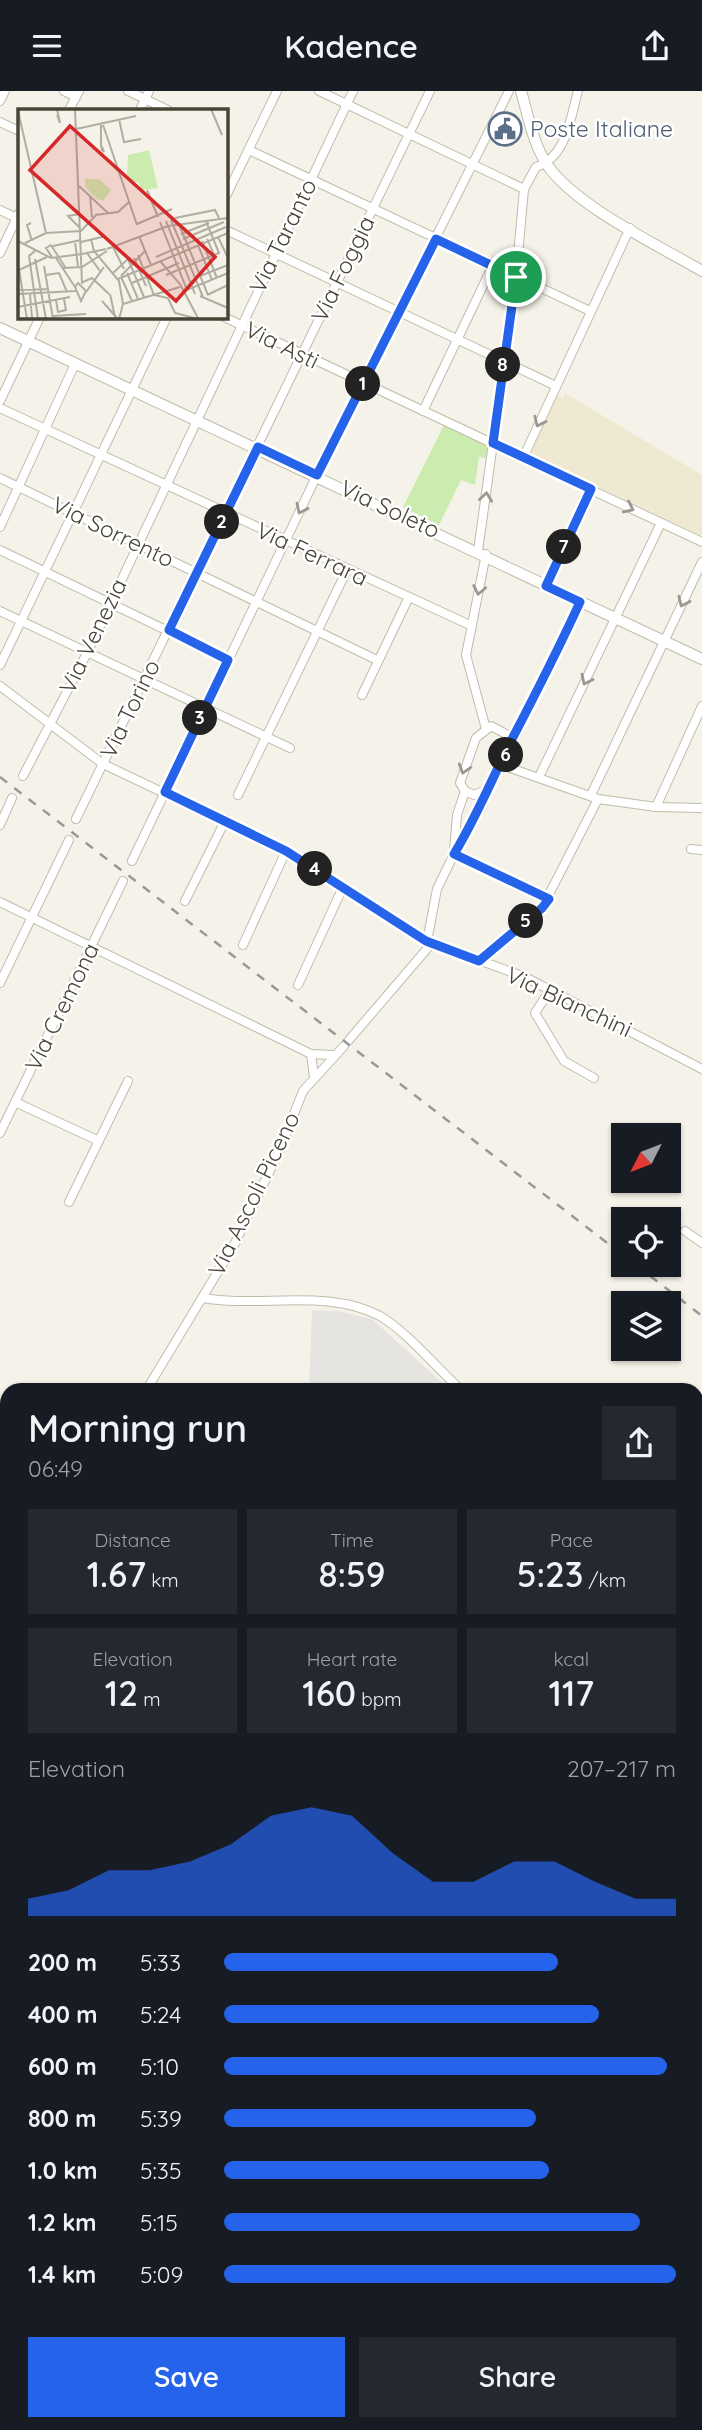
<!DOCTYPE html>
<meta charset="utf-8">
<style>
body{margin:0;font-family:Quicksand,sans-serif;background:#242831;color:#f1f3f6;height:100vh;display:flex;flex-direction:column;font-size:26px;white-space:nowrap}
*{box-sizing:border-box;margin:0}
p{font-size:23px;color:#9ea1a6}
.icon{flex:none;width:38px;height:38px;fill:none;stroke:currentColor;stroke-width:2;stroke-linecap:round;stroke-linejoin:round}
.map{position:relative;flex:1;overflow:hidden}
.sheet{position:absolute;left:0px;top:1292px;width:704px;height:1048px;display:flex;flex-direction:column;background:#171b24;border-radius:21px 21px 0 0;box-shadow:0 2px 5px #0004}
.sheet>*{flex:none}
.needle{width:46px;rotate:228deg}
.buttons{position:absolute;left:611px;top:1032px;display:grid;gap:14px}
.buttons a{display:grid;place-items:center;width:70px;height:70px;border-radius:0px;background:#171b24;box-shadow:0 2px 5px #0004;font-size:35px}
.pin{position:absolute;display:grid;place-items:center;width:60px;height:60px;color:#fff;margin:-30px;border:4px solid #fff;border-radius:50%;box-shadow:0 2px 7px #0007}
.km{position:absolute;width:35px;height:35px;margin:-18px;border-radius:50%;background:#222;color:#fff;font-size:19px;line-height:35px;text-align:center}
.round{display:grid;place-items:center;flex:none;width:74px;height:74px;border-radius:0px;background:#242831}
.headline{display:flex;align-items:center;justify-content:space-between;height:119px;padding:0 28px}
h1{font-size:38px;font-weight:600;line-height:52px}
.metrics{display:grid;grid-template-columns:repeat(3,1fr);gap:10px;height:119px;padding:7px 28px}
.metrics div{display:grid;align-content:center;border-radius:0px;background:#242831;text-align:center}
.metrics b{font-size:35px;font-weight:600}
.metrics small{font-size:19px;font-weight:400}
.metrics p{font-size:19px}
.chart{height:196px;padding:14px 28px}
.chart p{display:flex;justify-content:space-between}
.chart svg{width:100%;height:126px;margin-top:7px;fill:#2563eb;opacity:.7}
.primary-button{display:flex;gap:14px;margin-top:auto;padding:14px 28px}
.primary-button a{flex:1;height:80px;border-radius:0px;background:#2563eb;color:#fff;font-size:28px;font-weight:600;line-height:80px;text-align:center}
.primary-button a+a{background:#242831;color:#f1f3f6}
ul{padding:0 28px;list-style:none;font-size:23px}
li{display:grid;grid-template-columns:112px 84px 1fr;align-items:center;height:52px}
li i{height:18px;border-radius:9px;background:#2563eb}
header{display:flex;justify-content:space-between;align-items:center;height:91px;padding:0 28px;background:#171b24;font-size:32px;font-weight:600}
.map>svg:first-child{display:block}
</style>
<header><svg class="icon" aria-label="menu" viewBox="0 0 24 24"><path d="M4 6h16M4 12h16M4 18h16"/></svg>Kadence<svg class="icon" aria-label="share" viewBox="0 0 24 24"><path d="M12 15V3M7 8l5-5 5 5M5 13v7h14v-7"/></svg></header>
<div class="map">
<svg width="702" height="2339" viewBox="0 0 702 2339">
<rect width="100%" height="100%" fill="#f5f3e9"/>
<path fill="#efe9d2" d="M565 302 702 384V445L528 363 557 304 563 307Z"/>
<path fill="#cbebaf" d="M444 334 489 355 487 367 479 366 475 394 461 389 439 434 403 416Z"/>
<path fill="#e6e4e0" d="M312 1219 337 1220 372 1228 449 1298H309Z"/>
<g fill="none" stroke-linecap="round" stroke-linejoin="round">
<defs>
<g id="minor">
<path d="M64 0 76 6"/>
<path d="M128 0 168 19"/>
<path d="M319 0 524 98"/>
<path d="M0 10 5 0"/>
<path d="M69 19 79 0"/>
<path d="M140 19 149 0"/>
<path d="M0 31 19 40"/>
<path d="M249 59 590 220"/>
<path d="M226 105 277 0"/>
<path d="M0 119 19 128"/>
<path d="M226 139 556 295"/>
<path d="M0 162 19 122"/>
<path d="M224 226 702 451"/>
<path d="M0 310 40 226"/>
<path d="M0 317 472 535"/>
<path d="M423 320 493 174"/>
<path d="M523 367 630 137"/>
<path d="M0 387 377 569"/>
<path d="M0 436 75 273"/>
<path d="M0 459 228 569"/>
<path d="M478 460 516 186 524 98 536 76C567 66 570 28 578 0"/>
<path d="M546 495 591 398"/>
<path d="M0 520 290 657"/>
<path d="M0 574 167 226"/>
<path d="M0 595 103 673 286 760 427 850 525 886 702 978"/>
<path d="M362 604 408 508"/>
<path d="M486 638 466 564 486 463"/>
<path d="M502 674 598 708 656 716 702 717"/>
<path d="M23 685 87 562 353 0"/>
<path d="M539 686 661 432"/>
<path d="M486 699 474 704 465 700 460 692 476 647 491 635 508 644 510 652"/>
<path d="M238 704 347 479"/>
<path d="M591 704 702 471"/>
<path d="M656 716 702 615"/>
<path d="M76 728 430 0"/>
<path d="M0 734 12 707"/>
<path d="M691 758 702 759"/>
<path d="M454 760 457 724 465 700"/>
<path d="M454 763 549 808"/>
<path d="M132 770 317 384 509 0"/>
<path d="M185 810 226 728"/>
<path d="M0 811 311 963 334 964"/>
<path d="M427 850 437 798 454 763 483 714 486 699 502 674 580 511"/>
<path d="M243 854 286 760"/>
<path d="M479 870 542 817 598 708"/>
<path d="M0 892 69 749"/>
<path d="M298 894 343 796"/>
<path d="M550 899 535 922 564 970 594 987"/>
<path d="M349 949 432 852"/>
<path d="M311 963 314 986"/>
<path d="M15 1011 99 1050"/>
<path d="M0 1042 123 790"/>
<path d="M69 1111 128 990"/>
<path d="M685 1140 702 1152"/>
<path d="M203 1207C259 1217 328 1197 380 1225 407 1241 437 1277 460 1298"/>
<path d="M147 1298 234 1154 279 1061 303 1000 344 955"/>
<path d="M696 1401H702"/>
<path d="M696 1420H702"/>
<path d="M0 1608 7 1598"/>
<path d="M696 2295 702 2287"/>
<path d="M673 2339 676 2333"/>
</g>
<g id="tertiary">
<path d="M521 0C528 24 533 54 548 75 577 116 658 154 702 180"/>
<path d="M0 237 702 568"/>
</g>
<g id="secondary">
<path d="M696 1552 702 1547"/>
<path d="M0 2235 7 2228"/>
</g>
</defs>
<use href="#minor" stroke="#c1bcaa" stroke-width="10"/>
<use href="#tertiary" stroke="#c1bcaa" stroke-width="12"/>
<use href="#secondary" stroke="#d8cc96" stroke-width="14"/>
<use href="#minor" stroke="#fff" stroke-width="8"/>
<use href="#tertiary" stroke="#fff" stroke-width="10"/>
<use href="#secondary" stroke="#fff7c9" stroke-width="12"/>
<g stroke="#989898" stroke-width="2.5" stroke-dasharray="9 9" stroke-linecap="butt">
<path d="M0 686 623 1164"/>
<path d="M636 1174 702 1225"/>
</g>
</g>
<defs><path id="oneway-chevron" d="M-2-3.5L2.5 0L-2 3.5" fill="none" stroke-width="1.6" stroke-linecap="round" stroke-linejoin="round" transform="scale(1.75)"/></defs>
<g stroke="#9b9890">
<use href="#oneway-chevron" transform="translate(539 331) rotate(115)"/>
<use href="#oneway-chevron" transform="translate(486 406) rotate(-82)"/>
<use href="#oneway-chevron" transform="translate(629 417) rotate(26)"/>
<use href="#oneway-chevron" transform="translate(301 418) rotate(116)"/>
<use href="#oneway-chevron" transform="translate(479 499) rotate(101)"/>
<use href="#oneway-chevron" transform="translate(683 511) rotate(115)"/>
<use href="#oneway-chevron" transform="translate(586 589) rotate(116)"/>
<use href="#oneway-chevron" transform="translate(464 678) rotate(107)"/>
</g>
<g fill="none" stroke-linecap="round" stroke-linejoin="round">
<defs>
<path id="route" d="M436 148 516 186 493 352 591 398 546 495 580 511C558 559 534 606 510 652 491 690 476 727 454 763L549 808 542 817 479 870 426 850 286 760 165 701 228 569 169 539 258 356 317 384Z"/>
</defs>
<use href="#route" stroke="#fff" stroke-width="14"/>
<use href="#route" stroke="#2563eb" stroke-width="9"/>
</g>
<defs>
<symbol id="civic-ring" viewBox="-11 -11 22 22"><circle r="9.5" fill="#fff" stroke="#5c6f8a" stroke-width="1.5"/><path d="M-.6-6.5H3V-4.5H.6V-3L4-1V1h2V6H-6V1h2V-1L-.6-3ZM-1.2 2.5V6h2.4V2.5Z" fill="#5c6f8a"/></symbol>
</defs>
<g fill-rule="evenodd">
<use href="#civic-ring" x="486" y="19" width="38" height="38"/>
</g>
<g text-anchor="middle" stroke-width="5" stroke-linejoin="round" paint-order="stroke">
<g font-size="23" fill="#4e5e75" stroke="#fff" text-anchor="start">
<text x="530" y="46">Poste Italiane</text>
</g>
<g font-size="23" fill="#494436" stroke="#fff">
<text transform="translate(283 145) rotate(-64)" y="8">Via Taranto</text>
<text transform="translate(343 178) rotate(-64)" y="8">Via Foggia</text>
<text transform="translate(282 254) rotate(26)" y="8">Via Asti</text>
<text transform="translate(390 418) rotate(25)" y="8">Via Soleto</text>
<text transform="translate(113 441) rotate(26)" y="8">Via Sorrento</text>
<text transform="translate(312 463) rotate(25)" y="8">Via Ferrara</text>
<text transform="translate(93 545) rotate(-64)" y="8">Via Venezia</text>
<text transform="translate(130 618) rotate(-64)" y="8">Via Torino</text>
<text transform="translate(569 911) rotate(25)" y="8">Via Bianchini</text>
<text transform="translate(62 916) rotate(-64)" y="8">Via Cremona</text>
<text transform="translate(254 1103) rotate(-64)" y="8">Via Ascoli Piceno</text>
</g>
</g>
<g transform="translate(18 18)">
<rect width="210" height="210" fill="#f5f3e9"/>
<path d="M131 41 140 79 123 81 120 72 116 74 109 66 110 46ZM67 70H81L93 81 85 92 79 90 67 78Z" fill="#cbebaf"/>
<path fill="none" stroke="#b0ada1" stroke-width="2" d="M39 0 42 14 39 6M57 0 64 175M193 0 204 26M0 2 28 124M101 10 106 33 123 30M84 13 119 116M83 14V36L84 41 86 43 83 36M58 20 118 7M61 77 90 104M129 81 140 108M72 87 74 108M77 106 100 103 111 93M157 109 197 101 202 111M153 111 185 188M148 112 177 185M142 113 169 181 210 164M13 114 9 116 14 132M119 115 154 100M161 115 190 186M61 118 50 107 62 105M163 125 191 114M121 127 133 156M200 128 210 149M73 130 76 142 101 172 105 195 101 210M165 130 206 113M189 130 198 150M0 132 33 149 64 145M57 132 60 158M184 132 199 169M63 133 88 127M7 134 28 124 63 122 79 105M180 136 194 171M35 137 63 131M95 138 106 160M89 140 150 117 210 109M18 141 11 147 20 210M69 144 82 162M64 145 88 140M120 146 136 186 150 189 157 204 180 210M34 148 28 139 33 136 47 158M138 148 208 118M38 149 57 178M116 149 128 177M17 150 28 210M110 150 126 188M142 152 162 175 180 209M0 154 9 210M26 157 35 210M45 159 64 158 89 142M1 161 29 148M95 164 111 149M109 164 120 190M28 166 41 164 49 183M148 166 201 144 188 112M103 167 127 142M182 167 210 156M103 168 114 192M100 170 210 124M65 173 74 169 91 185M60 174 68 182 63 192 57 178ZM114 174 161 154M0 181 30 180M68 183 86 158M0 185 58 182M12 185 14 209M92 185 97 208M189 186 210 176M182 187 210 199M38 191 40 203 48 201 46 190M84 192 99 209M105 195 162 178M0 198 52 188M35 207 68 205"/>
<path fill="#d62828" fill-opacity="0.15" stroke="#d62828" stroke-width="3.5" d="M52 17 197 148 158 192 12 61Z"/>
<rect width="210" height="210" fill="none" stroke="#494436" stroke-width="3.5"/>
</g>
</svg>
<div class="buttons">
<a><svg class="needle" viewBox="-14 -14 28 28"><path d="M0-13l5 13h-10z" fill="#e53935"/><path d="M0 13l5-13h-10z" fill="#9ea1a6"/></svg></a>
<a><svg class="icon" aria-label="locate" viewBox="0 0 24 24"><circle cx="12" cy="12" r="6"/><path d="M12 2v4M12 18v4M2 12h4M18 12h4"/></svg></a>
<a><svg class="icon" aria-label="layers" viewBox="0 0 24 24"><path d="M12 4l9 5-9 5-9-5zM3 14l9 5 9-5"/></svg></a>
</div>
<div class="pin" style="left:516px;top:186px;background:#1e9e55"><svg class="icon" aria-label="arrive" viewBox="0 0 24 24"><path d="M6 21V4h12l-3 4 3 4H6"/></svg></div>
<b class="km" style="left:363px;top:293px">1</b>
<b class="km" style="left:222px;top:431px">2</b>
<b class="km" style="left:200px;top:627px">3</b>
<b class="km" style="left:315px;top:778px">4</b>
<b class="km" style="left:526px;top:830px">5</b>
<b class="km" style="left:506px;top:664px">6</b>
<b class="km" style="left:564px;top:456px">7</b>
<b class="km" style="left:503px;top:274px">8</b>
<section class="sheet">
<div class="headline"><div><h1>Morning run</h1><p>06:49</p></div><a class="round"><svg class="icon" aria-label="share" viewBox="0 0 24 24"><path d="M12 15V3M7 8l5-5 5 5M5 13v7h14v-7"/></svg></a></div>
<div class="metrics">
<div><p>Distance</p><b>1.67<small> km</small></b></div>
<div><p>Time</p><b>8:59</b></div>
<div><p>Pace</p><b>5:23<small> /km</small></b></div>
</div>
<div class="metrics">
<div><p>Elevation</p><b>12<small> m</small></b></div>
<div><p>Heart rate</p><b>160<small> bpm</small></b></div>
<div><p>kcal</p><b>117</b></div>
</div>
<div class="chart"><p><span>Elevation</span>207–217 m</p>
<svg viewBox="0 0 160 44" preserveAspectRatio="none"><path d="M0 44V38L10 35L20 28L30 28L40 25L50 19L60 9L70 6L80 9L90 22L100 32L110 32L120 25L130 25L140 32L150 38L160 38V44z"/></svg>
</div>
<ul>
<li><b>200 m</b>5:33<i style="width:74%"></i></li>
<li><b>400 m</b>5:24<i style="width:83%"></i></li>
<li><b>600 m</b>5:10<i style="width:98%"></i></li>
<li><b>800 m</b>5:39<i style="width:69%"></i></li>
<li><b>1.0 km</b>5:35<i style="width:72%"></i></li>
<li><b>1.2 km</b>5:15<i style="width:92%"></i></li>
<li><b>1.4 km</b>5:09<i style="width:100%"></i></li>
</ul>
<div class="primary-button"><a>Save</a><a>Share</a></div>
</section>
</div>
